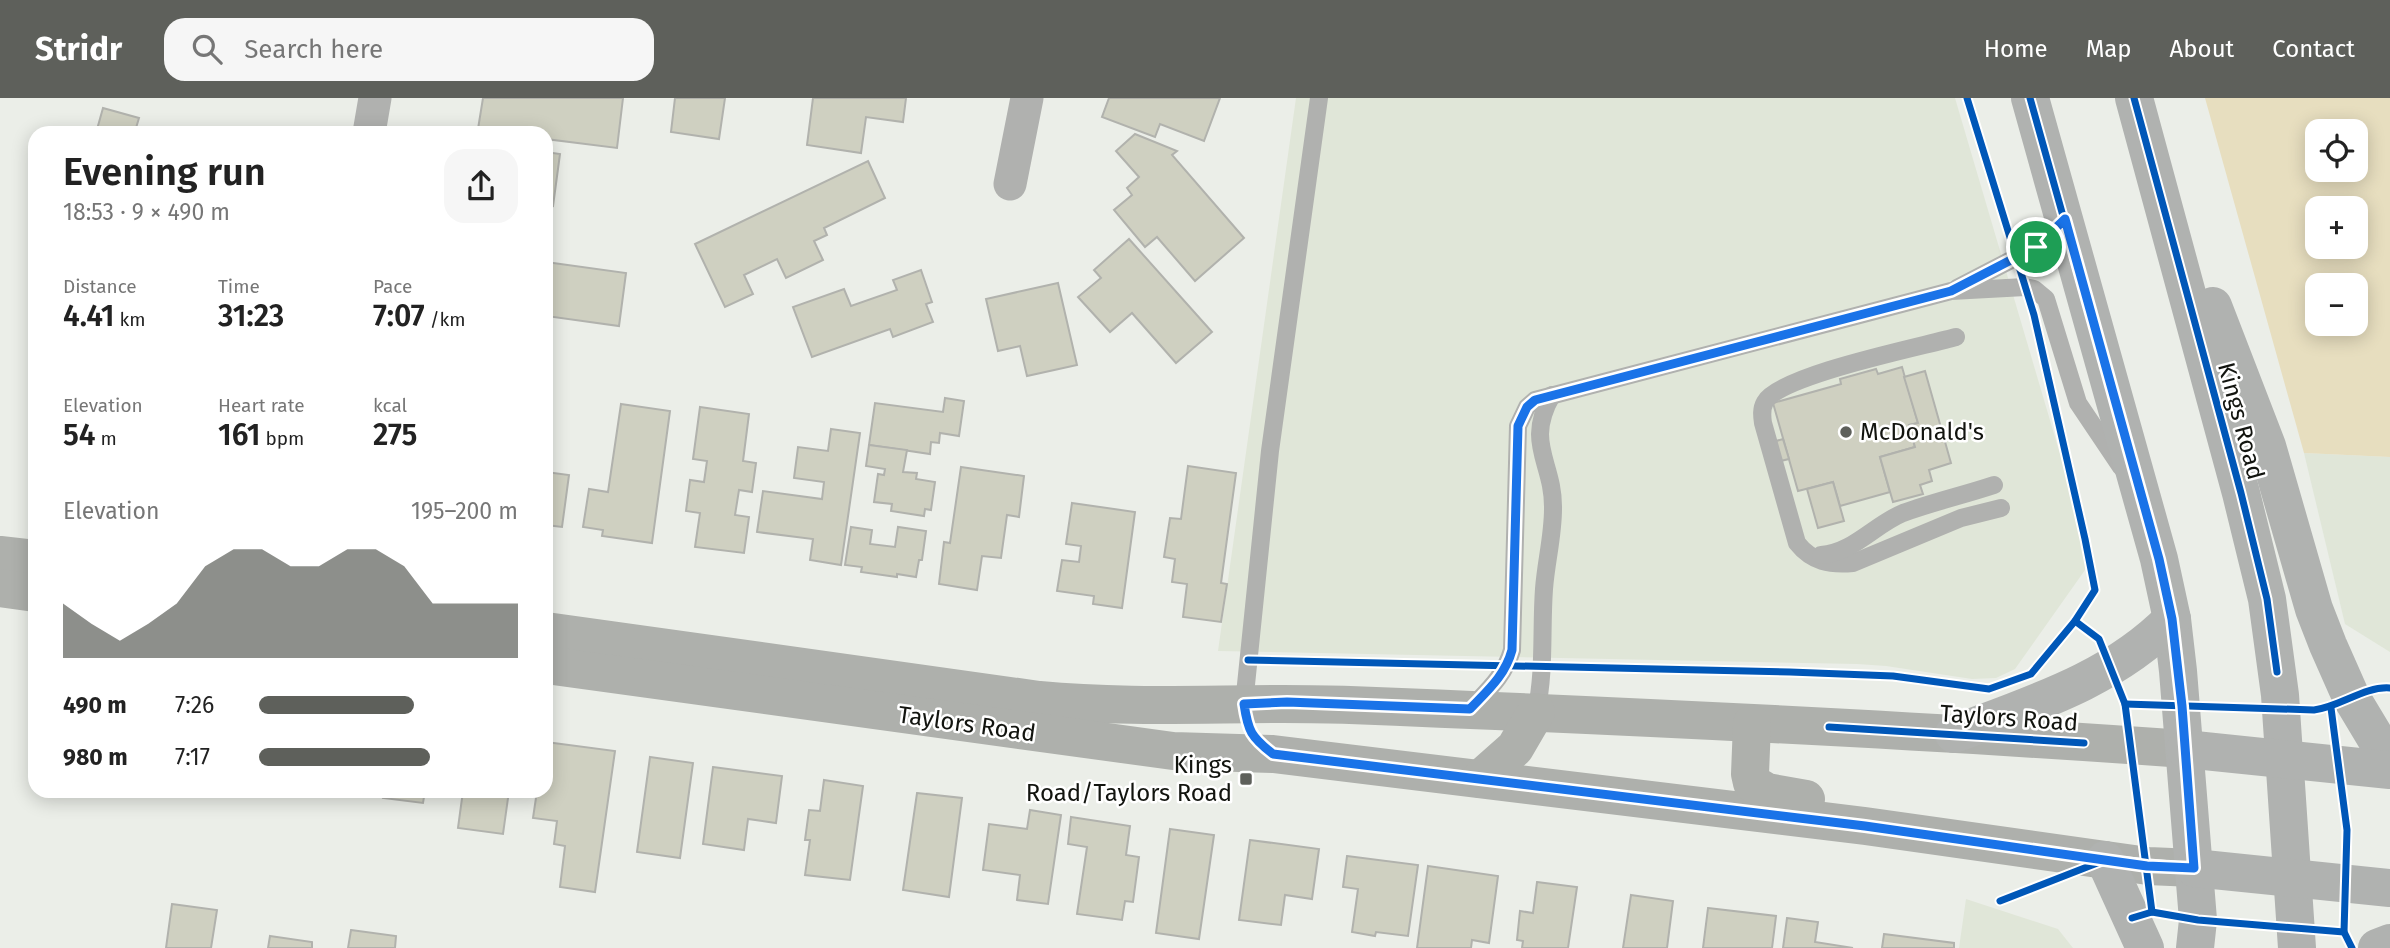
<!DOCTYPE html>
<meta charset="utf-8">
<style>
body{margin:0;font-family:"Fira Sans",sans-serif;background:#f6f6f6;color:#222;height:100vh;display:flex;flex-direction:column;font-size:26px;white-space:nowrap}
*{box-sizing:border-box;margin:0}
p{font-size:23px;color:#767676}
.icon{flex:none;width:38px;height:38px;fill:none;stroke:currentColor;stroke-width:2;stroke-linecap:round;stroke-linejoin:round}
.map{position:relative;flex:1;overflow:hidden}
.side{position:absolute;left:28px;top:28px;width:525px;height:672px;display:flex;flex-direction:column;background:#fff;border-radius:21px;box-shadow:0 4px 18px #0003}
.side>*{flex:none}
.tools{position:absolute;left:2305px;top:21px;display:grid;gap:14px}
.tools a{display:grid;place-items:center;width:63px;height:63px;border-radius:14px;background:#fff;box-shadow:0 4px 18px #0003;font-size:35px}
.pin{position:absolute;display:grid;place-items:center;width:60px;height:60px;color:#fff;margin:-30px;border:4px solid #fff;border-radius:50%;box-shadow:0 2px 7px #0007}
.round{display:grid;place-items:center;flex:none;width:74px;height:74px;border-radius:21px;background:#f6f6f6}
.summary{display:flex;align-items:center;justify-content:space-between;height:119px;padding:0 35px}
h1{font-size:38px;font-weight:600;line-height:52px}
.stats{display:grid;grid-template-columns:repeat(3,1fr);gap:10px;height:119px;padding:7px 35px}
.stats div{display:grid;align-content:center}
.stats b{font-size:30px;font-weight:600}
.stats small{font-size:19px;font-weight:400}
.stats p{font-size:19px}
.chart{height:196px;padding:14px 35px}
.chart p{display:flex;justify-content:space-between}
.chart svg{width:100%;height:126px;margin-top:7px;fill:#5e605b;opacity:.7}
ul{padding:0 35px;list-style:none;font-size:23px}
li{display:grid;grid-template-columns:112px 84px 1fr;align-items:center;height:52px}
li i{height:18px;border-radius:9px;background:#5e605b}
header{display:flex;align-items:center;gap:42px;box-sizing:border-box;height:98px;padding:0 35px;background:#5e605b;color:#fff}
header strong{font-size:33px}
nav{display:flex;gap:38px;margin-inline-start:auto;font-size:24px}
.search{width:490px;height:63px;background:#f6f6f6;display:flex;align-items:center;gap:18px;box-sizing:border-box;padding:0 24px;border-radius:21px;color:#767676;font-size:26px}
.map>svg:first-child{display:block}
</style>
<header>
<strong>Stridr</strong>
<div class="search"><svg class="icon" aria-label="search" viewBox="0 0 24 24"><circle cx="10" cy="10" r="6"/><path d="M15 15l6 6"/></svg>Search here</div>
<nav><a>Home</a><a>Map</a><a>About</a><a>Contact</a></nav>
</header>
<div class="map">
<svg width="2390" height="850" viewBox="0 0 2390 850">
<rect width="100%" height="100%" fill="#ebeee8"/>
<g fill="#e0e6d8">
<path d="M1296 0H1955L2085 441V472L2015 571 1996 580 1972 581 1886 568 1857 566 1218 553Z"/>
<path d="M2304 355 2390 359V554L2345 526Z"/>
<path d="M1966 801 2058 831 2073 850H1959Z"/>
</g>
<path fill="#e7debf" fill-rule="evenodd" d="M2205 0H2390V359L2304 355ZM2317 33H2356V72H2317ZM2317 110H2356V149H2317ZM2317 187H2356V226H2317Z"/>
<g fill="#cfd0c1" stroke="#b1b2ad" stroke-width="2">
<path d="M483 0H623L617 50 546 41V35H506L478 31Z"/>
<path d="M675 0H725L719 41 671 34Z"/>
<path d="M813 0H906L903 24 866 19 861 55 807 47Z"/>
<path d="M1109 0H1220L1204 43 1160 26 1155 39 1102 19Z"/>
<path d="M103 10 139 20 136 30 154 35H96Z"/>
<path d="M1135 36 1177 53 1172 57 1244 140 1195 183 1157 139 1145 149 1114 112 1132 97 1127 90 1139 79 1116 53Z"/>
<path d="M546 54 560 56 553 108 546 107Z"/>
<path d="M868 63 885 100 824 130 827 137 814 143 823 162 786 180 777 161 744 177 753 196 725 209 695 146Z"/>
<path d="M1129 141 1212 234 1176 265 1132 215 1110 234 1078 199 1101 180 1094 172Z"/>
<path d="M546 164 626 175 619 228 546 218Z"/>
<path d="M921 172 932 204 926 206 933 224 893 239 890 231 812 259 793 209 844 191 851 208 897 192 893 182Z"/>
<path d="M1058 185 1077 267 1027 278 1020 248 998 253 986 201Z"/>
<path d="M1902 269 1918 325 1909 327 1915 349 1880 359 1890 394 1840 408 1833 384 1798 393 1773 305 1841 286 1840 281 1876 271 1878 276Z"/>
<path d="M1925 273 1951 365 1929 372 1932 383 1920 387 1923 396 1893 404 1880 359 1915 349 1909 327 1918 325 1904 279Z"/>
<path d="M945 300 964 303 959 338 940 335 939 345 931 344 930 356 869 347 875 305 943 314Z"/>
<path d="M621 306 670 313 652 445 602 438 603 432 583 429 589 391 608 394Z"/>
<path d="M700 309 749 316 743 363 756 365 752 394 739 392 735 417 749 419 744 455 695 449 700 415 686 413 690 382 704 384 707 363 693 361Z"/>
<path d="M831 331 860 335 841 467 810 462 813 441 757 434 763 393 822 401 824 384 794 380 798 349 828 353Z"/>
<path d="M1783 341 1789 361 1768 366 1762 347Z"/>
<path d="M869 347 907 352 903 374 917 375 916 381 935 384 931 412 925 411 924 418 891 413 892 406 874 404 878 376 884 377 885 371 866 368Z"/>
<path d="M1188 368 1236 375 1221 485 1227 486 1221 524 1183 519 1187 486 1172 484 1175 461 1164 459 1170 420 1181 421Z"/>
<path d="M961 369 1024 378 1019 419 1007 417 1001 460 982 458 977 492 939 486 944 444 950 445Z"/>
<path d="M546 374 569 377 562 429 546 427Z"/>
<path d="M1833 384 1844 423 1818 430 1807 391Z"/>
<path d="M1072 405 1135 414 1122 510 1093 506 1094 498 1057 493 1062 462 1079 464 1081 448 1066 446Z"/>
<path d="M851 429 872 432 870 446 895 449 898 429 926 433 922 462H919L916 479 897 476V479L861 474 862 469 845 467Z"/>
<path d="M546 644 615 653 595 794 560 789 565 748 554 746 557 723 533 720 537 693H546Z"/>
<path d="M650 659 693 665 680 760 637 754Z"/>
<path d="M713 669 782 678 776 725 748 721 744 752 703 746Z"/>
<path d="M824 682 863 688 850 782 805 777 810 742H805L809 712 820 713Z"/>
<path d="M254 693H286L285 699 253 695Z"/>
<path d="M384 693H425L423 705 383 700Z"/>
<path d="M463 693H509L503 736 458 730Z"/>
<path d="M917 695 962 700 949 799 903 792Z"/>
<path d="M1030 712 1061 717 1048 806 1017 802 1020 777 983 772 989 726 1027 731Z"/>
<path d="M1071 719 1130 728 1126 757 1139 759 1133 804 1125 803 1122 822 1077 816 1087 749 1068 746Z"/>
<path d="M1170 731 1214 737 1199 841 1156 835Z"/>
<path d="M1250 742 1319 751 1312 801 1285 797 1281 827 1239 822Z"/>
<path d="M1347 758 1418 767 1408 838 1376 834 1375 838 1352 834 1358 791 1343 789Z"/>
<path d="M1428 768 1498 778 1489 845 1472 842 1471 850H1417Z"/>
<path d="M1537 784 1577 789 1568 850H1522L1523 843 1517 842 1520 813 1533 815Z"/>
<path d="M1631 797 1673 803 1667 850H1623Z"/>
<path d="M172 806 217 812 211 850H166Z"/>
<path d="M1708 810 1776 818 1772 850H1703Z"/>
<path d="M1787 820 1818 824 1815 844 1853 850H1783Z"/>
<path d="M351 832 396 838 395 850H348Z"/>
<path d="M1884 836 1954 845V850H1882Z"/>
<path d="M270 838 312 844V850H268Z"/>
</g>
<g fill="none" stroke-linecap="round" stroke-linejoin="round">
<g stroke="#b0b1af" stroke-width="18">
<path d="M1957 190 2036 149 2065 121"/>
<path d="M1956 239C1920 249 1780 277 1765 304 1761 311 1762 318 1763 325L1797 445C1812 464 1830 467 1853 465L1961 420 2001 410"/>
<path d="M1821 457C1853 455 1874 427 1903 415 1933 404 1964 397 1994 387"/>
<path d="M1244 606 1270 353 1319 0"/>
<path d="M1471 610C1488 592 1505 577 1512 552L1518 328 1527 309 1535 302 1951 193 2025 189 2034 191 2046 201 2078 305 2121 369"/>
<path d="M1536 614C1545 574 1541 532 1544 491 1546 464 1553 438 1553 411 1554 364 1524 346 1552 297"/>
</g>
<g stroke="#b0b1af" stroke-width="33">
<path d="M369 35 375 0"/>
<path d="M1010 86 1027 0"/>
</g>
<g stroke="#aeb0ac" stroke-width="38">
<path d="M0 457 35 461"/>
<path d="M0 490 35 495"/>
<path d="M546 533 1039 602C1143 612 1246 603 1350 607 1629 618 1907 631 2185 651"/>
<path d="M546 567 1173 653 1273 656 1865 728 2148 768 2194 770"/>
<path d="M1752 626 1750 676 1752 685 1767 694 1806 701"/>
<path d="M1480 681 1515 650 1536 614"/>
</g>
<g stroke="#b0b2b0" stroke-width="38">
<path d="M2030 0 2159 461 2172 521 2178 573 2198 822 2195 850"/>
<path d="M2134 0 2241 395 2267 501 2280 597 2297 850"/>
<path d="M2213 208 2267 348 2314 511 2328 547 2351 599 2390 664"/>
<path d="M1954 636C2033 606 2112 582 2172 521"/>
<path d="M2185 651 2390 672"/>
<path d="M2105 762 2145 850"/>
<path d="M2194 770 2390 790"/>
<path d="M2377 850 2390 845"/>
</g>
<defs>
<g id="cycleway">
<path d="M2030 0 2159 461 2172 521 2182 608"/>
<path d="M2134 0 2241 395 2267 501 2277 574"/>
<path d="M2075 523 2099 541 2125 606 2152 814"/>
<path d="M1248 562 1790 574 1893 578 1989 591 2031 576 2075 523 2095 492 2085 441 2034 217 1967 0"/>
<path d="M2125 606 2314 612C2340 609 2364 588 2390 590"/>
<path d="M2331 610 2347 732 2344 834 2352 850"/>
<path d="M1829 629 2084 645"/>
<path d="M2000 803 2105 762 2194 770"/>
<path d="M2132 820 2152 814 2198 822 2344 834"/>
</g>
</defs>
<use href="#cycleway" stroke="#fff" stroke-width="11"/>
<use href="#cycleway" stroke="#0057b8" stroke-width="7"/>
</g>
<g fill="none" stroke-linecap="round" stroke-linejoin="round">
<defs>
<path id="route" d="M2065 121 2159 461 2172 521 2182 608 2194 770 2147 768 1865 728 1273 656C1251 639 1248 633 1244 606L1287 604 1470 611C1487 593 1505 578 1512 552L1518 328 1527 309 1535 302 1951 193 2036 149Z"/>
</defs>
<use href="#route" stroke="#fff" stroke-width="14"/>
<use href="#route" stroke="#1a73e8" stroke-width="9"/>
</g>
<g fill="#5e605b" stroke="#fff" stroke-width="2.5">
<circle cx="1846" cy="334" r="7"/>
<rect x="1239" y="674" width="14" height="14" rx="3.5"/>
</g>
<g text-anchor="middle" stroke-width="5" stroke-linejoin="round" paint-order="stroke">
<g font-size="24" fill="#12140f" stroke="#fff">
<text transform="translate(2241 323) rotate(75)" y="8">Kings Road</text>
<text transform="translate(2009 620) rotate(4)" y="8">Taylors Road</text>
<text transform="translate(967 626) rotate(8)" y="8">Taylors Road</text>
</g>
<g font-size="24" fill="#12140f" stroke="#fff" text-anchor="start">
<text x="1860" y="342">McDonald's</text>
<text x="1232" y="675" text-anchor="end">Kings<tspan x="1232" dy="28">Road/Taylors Road</tspan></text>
</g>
</g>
</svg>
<div class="tools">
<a><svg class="icon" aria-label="locate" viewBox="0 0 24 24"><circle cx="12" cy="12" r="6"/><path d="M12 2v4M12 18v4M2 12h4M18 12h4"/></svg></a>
<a>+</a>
<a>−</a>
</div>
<div class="pin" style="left:2036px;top:149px;background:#1e9e55"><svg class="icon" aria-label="arrive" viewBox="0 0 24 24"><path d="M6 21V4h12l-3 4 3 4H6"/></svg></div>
<section class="side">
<div class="summary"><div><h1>Evening run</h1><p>18:53 · 9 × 490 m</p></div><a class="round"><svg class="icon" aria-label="share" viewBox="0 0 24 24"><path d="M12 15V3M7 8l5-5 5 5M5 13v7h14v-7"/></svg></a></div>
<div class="stats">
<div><p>Distance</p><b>4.41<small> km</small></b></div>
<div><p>Time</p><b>31:23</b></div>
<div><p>Pace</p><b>7:07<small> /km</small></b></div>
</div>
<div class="stats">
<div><p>Elevation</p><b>54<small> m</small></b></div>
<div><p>Heart rate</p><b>161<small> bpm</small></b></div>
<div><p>kcal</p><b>275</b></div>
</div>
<div class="chart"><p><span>Elevation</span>195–200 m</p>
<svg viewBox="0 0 160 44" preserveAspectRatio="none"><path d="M0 44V25L10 32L20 38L30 32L40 25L50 12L60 6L70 6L80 12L90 12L100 6L110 6L120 12L130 25L140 25L150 25L160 25V44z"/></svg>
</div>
<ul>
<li><b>490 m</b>7:26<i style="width:60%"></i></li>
<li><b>980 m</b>7:17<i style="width:66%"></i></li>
</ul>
</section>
</div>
